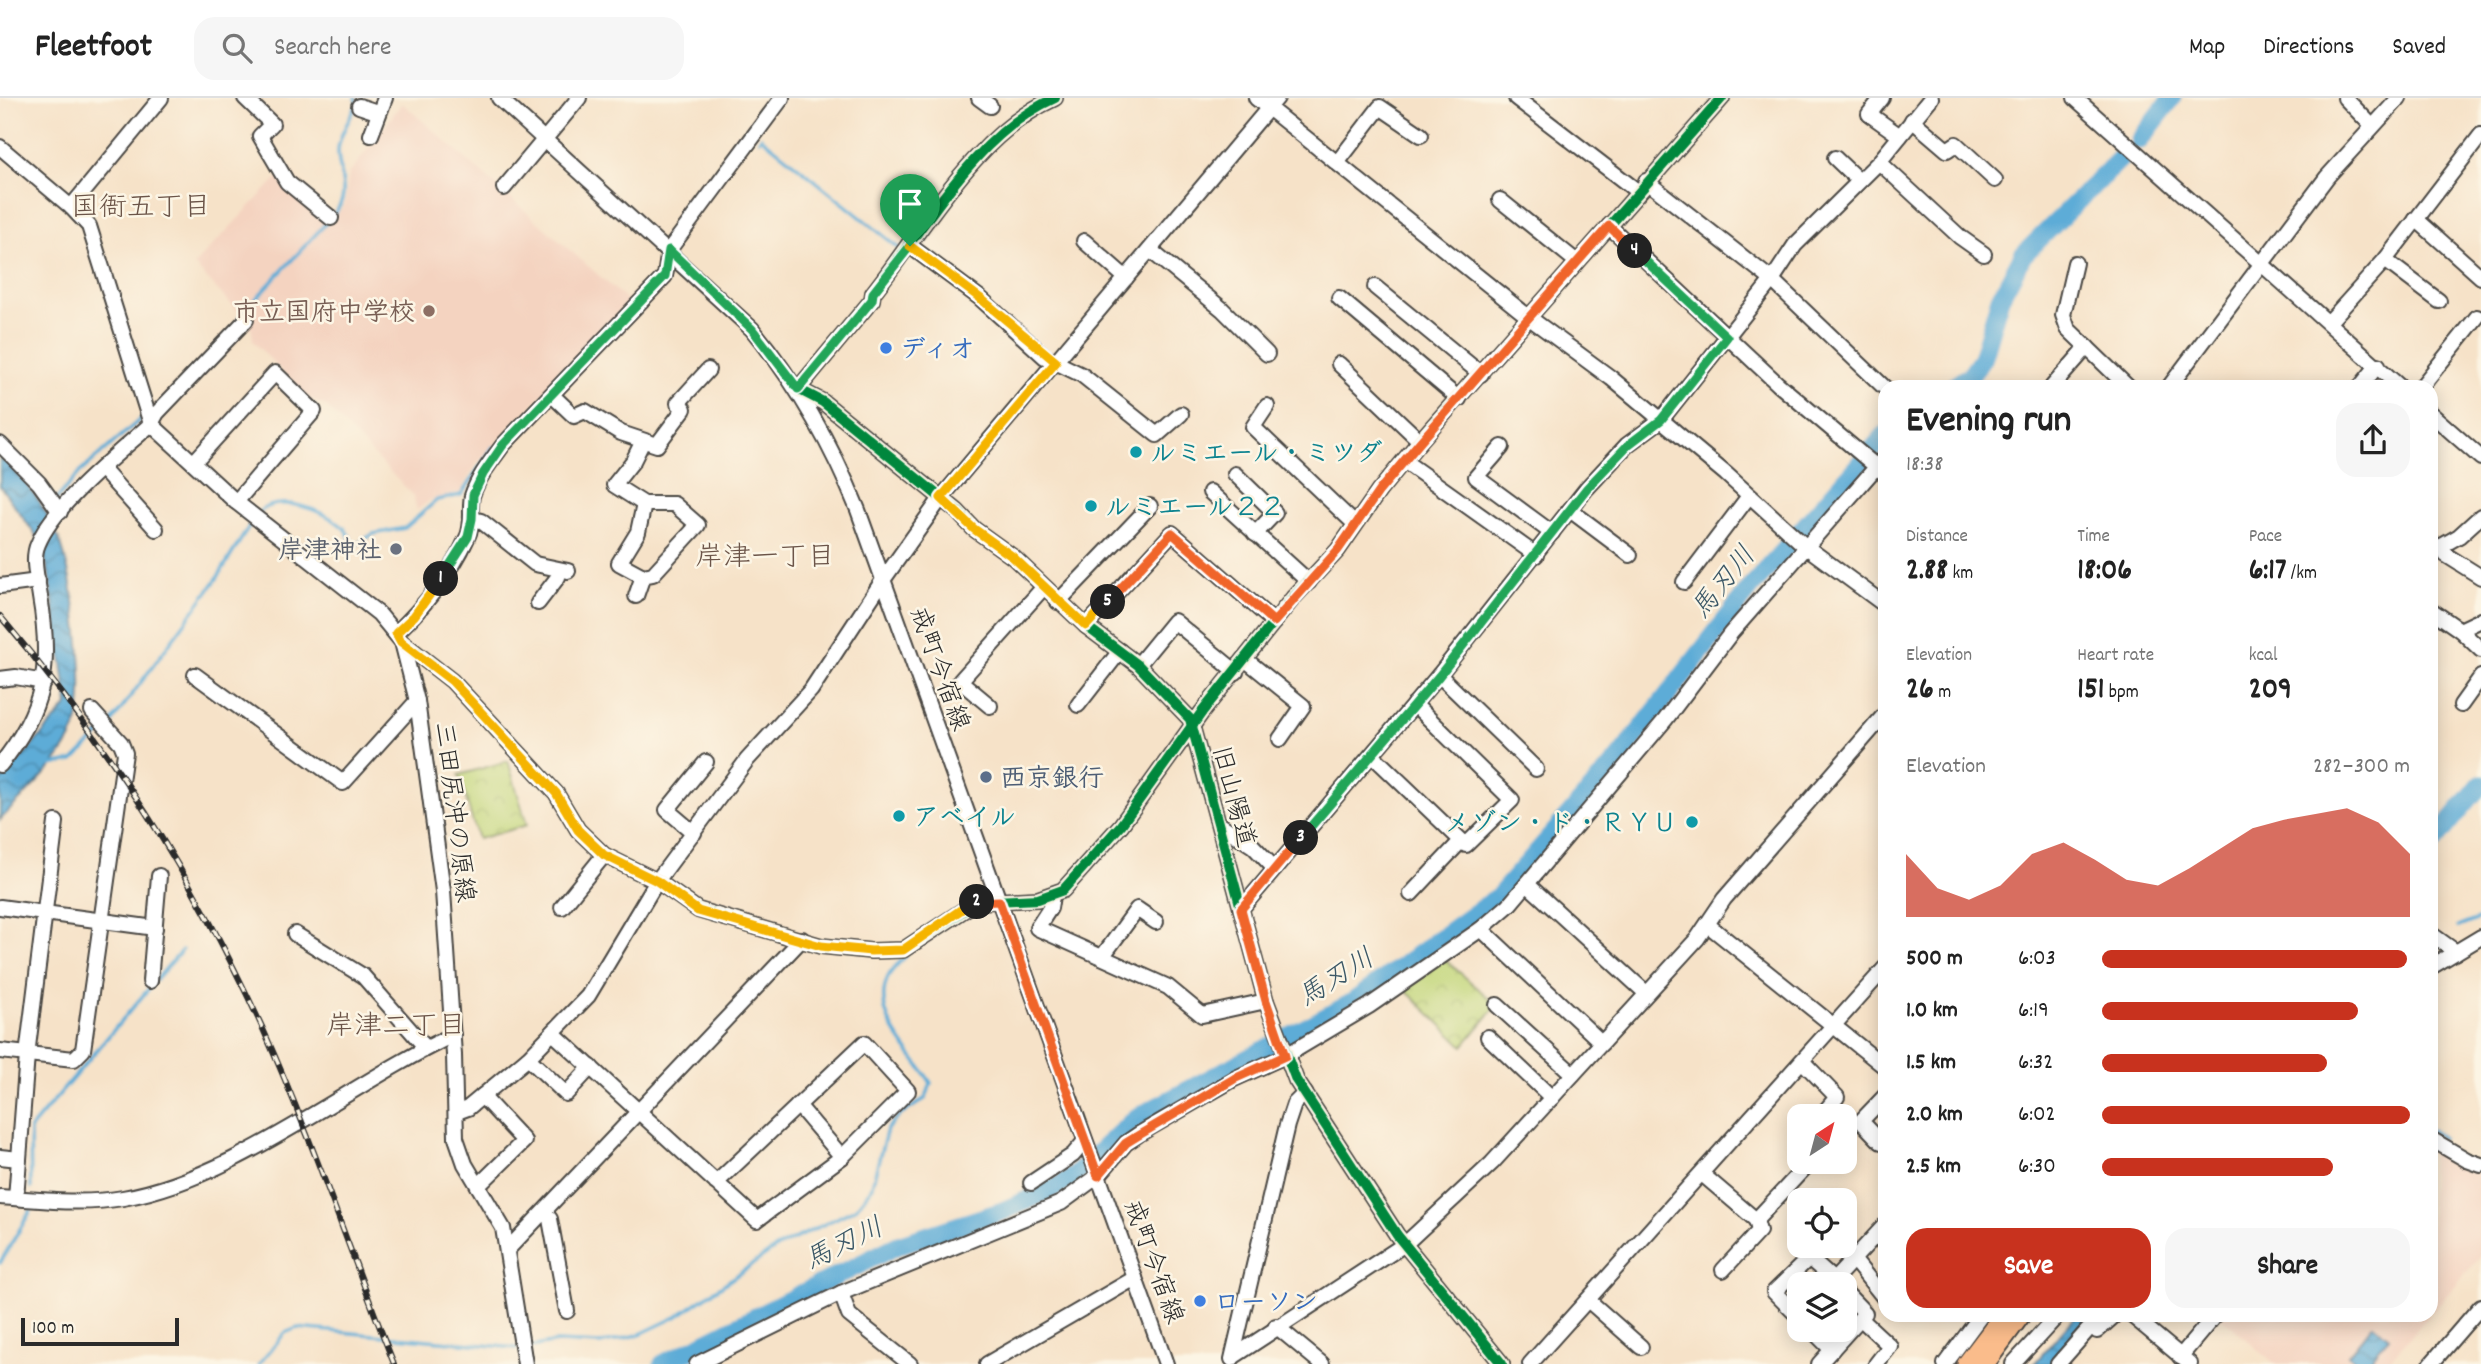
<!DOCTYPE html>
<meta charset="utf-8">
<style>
body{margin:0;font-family:Dekko,"Klee One",sans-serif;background:#f6f6f6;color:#222;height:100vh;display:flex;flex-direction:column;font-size:26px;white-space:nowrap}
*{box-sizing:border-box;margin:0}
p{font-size:23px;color:#767676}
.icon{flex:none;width:38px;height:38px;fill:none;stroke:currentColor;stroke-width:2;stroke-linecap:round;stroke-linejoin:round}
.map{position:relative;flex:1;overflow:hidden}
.drawer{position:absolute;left:1878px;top:282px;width:560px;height:942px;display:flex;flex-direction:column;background:#fff;border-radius:21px;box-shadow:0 4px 18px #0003}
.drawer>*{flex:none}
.needle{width:46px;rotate:36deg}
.controls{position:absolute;left:1787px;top:1006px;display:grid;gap:14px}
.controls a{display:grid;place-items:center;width:70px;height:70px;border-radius:14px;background:#fff;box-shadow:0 4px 18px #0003;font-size:35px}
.scale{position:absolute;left:21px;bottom:18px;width:158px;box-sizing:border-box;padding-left:7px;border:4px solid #2b2b2b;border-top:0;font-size:19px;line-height:24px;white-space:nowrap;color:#2b2b2b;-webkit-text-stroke:5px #fcf5e5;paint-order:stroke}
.pin{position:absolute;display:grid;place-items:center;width:60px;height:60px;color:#fff;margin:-72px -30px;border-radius:50% 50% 50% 0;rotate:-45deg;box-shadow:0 0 7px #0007}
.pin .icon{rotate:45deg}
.km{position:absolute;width:35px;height:35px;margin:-18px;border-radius:50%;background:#222;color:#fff;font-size:19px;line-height:35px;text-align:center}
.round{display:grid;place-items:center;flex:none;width:74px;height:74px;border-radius:21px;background:#f6f6f6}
.head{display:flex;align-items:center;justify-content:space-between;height:119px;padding:0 28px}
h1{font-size:38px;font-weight:800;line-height:52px}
.figures{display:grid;grid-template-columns:repeat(3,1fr);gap:10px;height:119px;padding:7px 28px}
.figures div{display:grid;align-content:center}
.figures b{font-size:30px;font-weight:800}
.figures small{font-size:19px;font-weight:400}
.figures p{font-size:19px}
.chart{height:196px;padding:14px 28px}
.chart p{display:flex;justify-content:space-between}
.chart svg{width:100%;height:126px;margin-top:7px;fill:#c8321e;opacity:.7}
.cta{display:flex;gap:14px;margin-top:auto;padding:14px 28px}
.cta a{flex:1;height:80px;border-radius:21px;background:#c8321e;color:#fff;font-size:28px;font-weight:800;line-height:80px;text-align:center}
.cta a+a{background:#f6f6f6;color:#222}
ul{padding:0 28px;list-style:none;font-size:23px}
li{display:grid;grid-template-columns:112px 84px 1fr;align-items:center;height:52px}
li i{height:18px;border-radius:9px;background:#c8321e}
header{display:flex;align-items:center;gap:42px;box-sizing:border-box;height:98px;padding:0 35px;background:#fff;border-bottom:2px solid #e0e0e0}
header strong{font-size:33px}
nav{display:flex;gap:38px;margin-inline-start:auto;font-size:24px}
.search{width:490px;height:63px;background:#f6f6f6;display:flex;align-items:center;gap:18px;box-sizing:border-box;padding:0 24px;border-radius:21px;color:#767676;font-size:26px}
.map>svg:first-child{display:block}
</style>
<header>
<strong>Fleetfoot</strong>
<div class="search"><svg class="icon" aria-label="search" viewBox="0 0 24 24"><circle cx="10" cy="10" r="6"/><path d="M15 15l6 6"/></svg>Search here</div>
<nav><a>Map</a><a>Directions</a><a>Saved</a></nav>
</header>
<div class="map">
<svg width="2481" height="1266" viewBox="0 0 2481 1266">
<defs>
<pattern id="park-crowns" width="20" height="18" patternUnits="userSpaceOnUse" patternTransform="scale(1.75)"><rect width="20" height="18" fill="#c1d578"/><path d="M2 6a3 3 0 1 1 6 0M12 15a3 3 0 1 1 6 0" fill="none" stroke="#a6b768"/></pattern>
<pattern id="water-waves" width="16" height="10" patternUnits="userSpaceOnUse" patternTransform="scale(1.75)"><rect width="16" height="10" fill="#5dacd7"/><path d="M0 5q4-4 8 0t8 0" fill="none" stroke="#4d8caf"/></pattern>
</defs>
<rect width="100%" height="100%" fill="#fcf5e5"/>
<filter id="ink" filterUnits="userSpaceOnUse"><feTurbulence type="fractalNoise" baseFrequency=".0143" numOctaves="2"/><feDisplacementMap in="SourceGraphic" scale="14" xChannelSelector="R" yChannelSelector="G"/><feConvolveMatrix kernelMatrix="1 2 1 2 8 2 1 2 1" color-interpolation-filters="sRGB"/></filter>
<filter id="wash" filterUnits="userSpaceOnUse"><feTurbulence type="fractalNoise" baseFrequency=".00686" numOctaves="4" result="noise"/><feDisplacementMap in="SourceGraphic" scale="28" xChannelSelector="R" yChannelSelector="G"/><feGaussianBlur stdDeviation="1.57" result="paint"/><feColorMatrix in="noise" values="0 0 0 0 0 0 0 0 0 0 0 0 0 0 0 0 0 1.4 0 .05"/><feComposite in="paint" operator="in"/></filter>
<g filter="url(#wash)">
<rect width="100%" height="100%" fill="#f6e2c8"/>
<g fill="#f4d3c0">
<path d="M402 5 629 204 477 365 460 394 430 402 417 412 413 397 391 375 326 308 307 300 253 243 252 232 246 222 194 167 278 79 332 122 344 107 349 76Z"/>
<path d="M2431 1050 2445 1060 2481 1069V1158L2431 1215Z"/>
<path d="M2218 1216H2430L2386 1266H2274Z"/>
</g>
<g fill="url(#park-crowns)" stroke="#768052" stroke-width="2">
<path d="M508 663 527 727 478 741 459 677Z"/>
<path d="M1442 859 1497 907 1463 948 1400 887Z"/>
</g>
<g fill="url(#water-waves)" stroke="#446c81" stroke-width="2">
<path d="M0 360C27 381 45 410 59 441 74 477 90 596 75 631 60 667 26 694 0 722V684L68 607 49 476 40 443 0 388Z"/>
<path d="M2077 1216H2096L2053 1266H2034Z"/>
<path d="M2373 1226 2389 1239 2367 1266H2359L2348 1257Z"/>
</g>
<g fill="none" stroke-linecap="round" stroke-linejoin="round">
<g stroke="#5dacd7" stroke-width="3.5">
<path d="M759 42 761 39 900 151"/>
<path d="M334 116C352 96 338 75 338 53 338 39 351 19 357 6L355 0"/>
<path d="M239 219 329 122"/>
<path d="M56 402 80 374 144 318"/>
<path d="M257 416C278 394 323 412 343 429 348 434 351 442 354 448L373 436 405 430 437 402 461 397 493 349"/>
<path d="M109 628 216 482 253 422"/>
<path d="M50 667 73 663 103 633"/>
<path d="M2458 829 2481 820"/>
<path d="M156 882 182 852"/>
<path d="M2431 1032 2442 1040"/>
<path d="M31 1090 30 1031 151 888"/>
<path d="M0 1165 31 1112"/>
<path d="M525 1250 557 1244 600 1246 638 1237 678 1218 776 1150 855 1111 871 1091 887 1031 899 1018 926 1000 931 985C913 955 870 919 888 879 891 872 900 864 906 858"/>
<path d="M259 1266 285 1235 297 1230 517 1250"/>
<path d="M1521 1266 1527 1259"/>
</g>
<g stroke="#5dacd7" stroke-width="19">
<path d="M2140 42 2172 0"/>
<path d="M1953 289 1971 277 1982 261 2000 200 2023 157 2126 55"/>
<path d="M2431 747 2481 686"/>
<path d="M663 1266 898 1147 1003 1113 1057 1089 1076 1076 1136 1020 1350 906 1499 798 1619 660 1752 488 1885 337"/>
</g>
</g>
</g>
<g filter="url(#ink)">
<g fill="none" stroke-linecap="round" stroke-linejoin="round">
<defs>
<g id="minor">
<path d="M245 0 272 26 260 38 287 84 331 120"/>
<path d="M499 0 752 231C798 287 831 345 858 412L1166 1266"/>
<path d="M979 0 990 8"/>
<path d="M1055 0C975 36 926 128 873 195L872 202 798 291 823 304 957 413 974 431 1013 459 1086 528 1138 567 1190 621 1266 903 1296 982 1397 1137 1502 1266"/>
<path d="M1256 0 1531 221 1611 280 1726 376 1805 448 1885 507"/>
<path d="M1516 0 1637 93"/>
<path d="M1882 0 1869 16 1900 38"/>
<path d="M2075 0 2400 289"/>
<path d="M2345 0 2372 28"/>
<path d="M359 8 377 14"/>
<path d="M1912 22 1947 52 1956 46 1995 82"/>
<path d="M371 37 385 0"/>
<path d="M0 49 71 109 89 128 151 326 236 404 379 516 402 544 417 603 443 793 454 957 456 1040 465 1066 503 1130 525 1266"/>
<path d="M1835 60 1858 82"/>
<path d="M1879 64 1960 139 1984 156"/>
<path d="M1337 65 1380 9 1421 37"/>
<path d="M1646 83 1772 182 1885 290"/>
<path d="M504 90 579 0"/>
<path d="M1500 102 1577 164"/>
<path d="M71 109 161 0"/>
<path d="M2416 121 2481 179"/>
<path d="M1609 128 1778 286 1885 376"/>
<path d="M1084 143 1126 180"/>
<path d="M910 148 980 200 1045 259 1082 277 1157 337 1181 316"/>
<path d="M1150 152 1222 211 1267 256"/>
<path d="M2385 162 2439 203"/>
<path d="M2075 165 2063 217 2068 231 2128 289"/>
<path d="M1375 189 1481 276"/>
<path d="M1339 200 1459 301"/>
<path d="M2329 224 2385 162 2481 37"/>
<path d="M1339 266 1420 343"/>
<path d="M2052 289 2087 249"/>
<path d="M2169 289 2327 79 2399 0"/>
<path d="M2360 289 2378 267"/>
<path d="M2421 289 2477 219"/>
<path d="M552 297 574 318 585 313 621 335 657 347 684 311 678 305 708 272"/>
<path d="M1267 308 1253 329 1355 426"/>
<path d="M2431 316 2481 360"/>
<path d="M643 343 633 363 614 387 644 406H674L698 427 653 476 643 478 619 465 638 434 644 406"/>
<path d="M0 346 39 385 60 414"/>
<path d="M1502 349 1476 379 1552 435"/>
<path d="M1404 363 1536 457"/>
<path d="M194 364 275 275 314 313 236 404"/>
<path d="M102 371 156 431"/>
<path d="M1235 376 1275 415 1255 436"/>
<path d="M1210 394 1309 484"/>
<path d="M1570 412 1630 457"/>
<path d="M473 421 481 423 535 466 568 473"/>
<path d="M2442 451 2446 457 2481 479"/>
<path d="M2431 454 2459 438 2481 418"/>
<path d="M1684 484 1749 398"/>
<path d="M0 488 38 483"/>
<path d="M636 498 643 478"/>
<path d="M1058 504 1150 408"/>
<path d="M538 505 558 479 559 472"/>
<path d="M2431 512 2460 532 2481 522"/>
<path d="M1086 528 1172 435 1274 524"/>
<path d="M2460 532 2481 552"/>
<path d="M396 535C423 510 452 474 467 440 474 426 469 412 472 398 478 379 492 362 503 347L665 178 669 152 782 0"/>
<path d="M402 544 452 583 556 695 578 732 604 757 657 783 698 812 821 848 871 853 903 852 976 804 1038 801 1063 792 1121 727 1202 614 1293 500 1338 452 1379 393 1420 343 1722 0"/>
<path d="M1246 562 1303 608 1280 641"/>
<path d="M1138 567 1174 523 1236 574"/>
<path d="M195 577 343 685 417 603"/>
<path d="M1439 577 1536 671"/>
<path d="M0 581 16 579 44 584"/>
<path d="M1078 607 1120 553"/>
<path d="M2461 607 2481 579"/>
<path d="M990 608 960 583 1043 490"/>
<path d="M1372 657 1466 747 1512 702 1414 606"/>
<path d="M0 667C45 612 52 568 40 499 38 483 31 461 38 446 54 406 119 355 151 326L157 315 246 222"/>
<path d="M1219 726 1253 748 1275 771"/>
<path d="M694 735 667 712 706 664"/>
<path d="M1527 786 1646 895"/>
<path d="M1411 796 1461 743"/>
<path d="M1052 798 1050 810 1037 830 1168 889 1202 917 1266 903"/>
<path d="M0 809 155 830"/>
<path d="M562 809 604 757"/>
<path d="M1241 811 1439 577 1587 390 1627 347 1661 322 1772 182 1795 147 1879 64 1931 0"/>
<path d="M1708 827 1885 969"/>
<path d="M1481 831 1602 945"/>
<path d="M295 836 363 878 426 950"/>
<path d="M2431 836 2456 854"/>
<path d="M1102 859 1137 811 1156 824"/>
<path d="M2431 869 2481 839"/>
<path d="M150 883 159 778"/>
<path d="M1497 907 1573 976"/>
<path d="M553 935 757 1122 842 1059 908 993 864 945 716 1085"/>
<path d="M1488 939 1552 1000"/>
<path d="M0 953 74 961 83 952 125 655 121 645 92 613"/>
<path d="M528 960 566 996 591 969"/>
<path d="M1803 964 1837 999 1821 1018"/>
<path d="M798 1007 842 1059"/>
<path d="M457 1014 468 1010 528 960 588 898 657 783 747 662 811 592 883 482 941 400 1277 0"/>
<path d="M2431 1041 2467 1062 2481 1067"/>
<path d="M1881 1044 1861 1023 1885 998"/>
<path d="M0 1059 19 1061"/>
<path d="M1702 1076 1756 1122 1759 1133 1723 1172"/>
<path d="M1031 1085 1073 1057 1085 1043"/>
<path d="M478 1088 524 1043 482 998"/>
<path d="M0 1099C40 1102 83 1107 123 1100 235 1081 349 986 453 937"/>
<path d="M16 1100 27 957 56 724"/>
<path d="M545 1115 550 1121 567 1213"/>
<path d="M1756 1122 1810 1064"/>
<path d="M509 1150 802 841"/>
<path d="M1853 1161 1885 1201"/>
<path d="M1834 1182 1885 1127"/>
<path d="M841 1195 849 1217 910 1266"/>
<path d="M1588 1202 1641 1249"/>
<path d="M2130 1216 2190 1266"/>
<path d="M1799 1219 1774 1194 1809 1160 1838 1186"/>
<path d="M1861 1221 1890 1248 1876 1266"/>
<path d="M1276 1228 1322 1266"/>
<path d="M1812 1232 1832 1252"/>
<path d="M2097 1233 2116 1216"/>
<path d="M1233 1259 1405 1146 1492 1065 1697 841 1724 801 1885 616"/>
<path d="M2180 1259 2216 1216"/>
<path d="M1232 1261 1287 1027 1294 1006 1305 995"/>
<path d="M697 1266 841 1195 1061 1105 1098 1078 1126 1045 1139 1036 1234 981 1285 958 1369 908 1481 831 1509 807 1665 622 1731 535 1885 359"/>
<path d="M987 1266 1135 1180"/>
<path d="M1530 1266 1885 870"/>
<path d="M1819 1266 1865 1215 1844 1193"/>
<path d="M1945 1266 1982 1216"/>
<path d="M2013 1266 2059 1216"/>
<path d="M2058 1266 2102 1216"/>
<path d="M2431 1266 2481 1208"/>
</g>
<g id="major">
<path d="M1967 1266 2005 1216"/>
<path d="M1984 1266 2021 1216"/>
</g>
</defs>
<use href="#minor" stroke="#494643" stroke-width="18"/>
<use href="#major" stroke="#494643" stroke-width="23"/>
<use href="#minor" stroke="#fff" stroke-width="14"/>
<use href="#major" stroke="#fabc8b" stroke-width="19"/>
<defs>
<path id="rail" d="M0 518C110 648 192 776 263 931 312 1040 350 1155 394 1266"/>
</defs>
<use href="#rail" stroke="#2b2b2b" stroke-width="6"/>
<use href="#rail" stroke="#fcf5e5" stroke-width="3.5" stroke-dasharray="10" stroke-linecap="butt"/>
<defs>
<g id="cycleway">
<path d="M1055 0C975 36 926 128 873 195L872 202 798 291 823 304 957 413 974 431 1013 459 1086 528 1138 567 1190 621 1266 903 1296 982 1397 1137 1502 1266"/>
<path d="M402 544 452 583 556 695 578 732 604 757 657 783 698 812 821 848 871 853 903 852 976 804 1038 801 1063 792 1121 727 1202 614 1293 500 1338 452 1379 393 1420 343 1722 0"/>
</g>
</defs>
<use href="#cycleway" stroke="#fcf5e5" stroke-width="15"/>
<use href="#cycleway" stroke="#00873e" stroke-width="10"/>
</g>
</g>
<g fill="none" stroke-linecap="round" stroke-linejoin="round" filter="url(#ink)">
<defs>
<path id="split-1" d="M441 481 468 439 472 421 473 397 483 376 503 347 665 178 669 152 752 231 798 291 872 202 873 195 910 148"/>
<path id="split-2" d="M441 481 414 518 396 535 401 544 452 583 556 695 578 732 604 757 657 783 698 813 821 848 871 853 903 852 962 811 977 804"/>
<path id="split-3" d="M977 804 999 803 1098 1078 1126 1045 1139 1037 1234 981 1285 958 1266 903 1241 811 1301 740"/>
<path id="split-4" d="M1301 740 1439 578 1587 390 1628 347 1661 322 1727 239 1635 153"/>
<path id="split-5" d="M1108 504 1172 435 1274 524 1338 452 1379 393 1420 344 1609 128 1635 153"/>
<path id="split-6" d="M910 148 980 200 1056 264 941 400 974 431 1013 459 1086 528 1108 504"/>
</defs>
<use href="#split-1" stroke="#fff" stroke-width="14"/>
<use href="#split-2" stroke="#fff" stroke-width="14"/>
<use href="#split-3" stroke="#fff" stroke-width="14"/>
<use href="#split-4" stroke="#fff" stroke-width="14"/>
<use href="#split-5" stroke="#fff" stroke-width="14"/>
<use href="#split-6" stroke="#fff" stroke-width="14"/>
<use href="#split-1" stroke="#22a559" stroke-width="9"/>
<use href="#split-2" stroke="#f5b400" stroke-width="9"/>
<use href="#split-3" stroke="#f0652b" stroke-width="9"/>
<use href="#split-4" stroke="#22a559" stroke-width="9"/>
<use href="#split-5" stroke="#f0652b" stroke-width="9"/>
<use href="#split-6" stroke="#f5b400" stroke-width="9"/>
</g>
<circle fill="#8d6e63" stroke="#fcf5e5" stroke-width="2.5" cx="429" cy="213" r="7"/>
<g fill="#3f7fe0" stroke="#fcf5e5" stroke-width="2.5">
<circle cx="886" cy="250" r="7"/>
<circle cx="1200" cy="1203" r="7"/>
</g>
<g fill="#0f9aa8" stroke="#fcf5e5" stroke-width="2.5">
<circle cx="1136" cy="354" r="7"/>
<circle cx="1091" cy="408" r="7"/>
<circle cx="899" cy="718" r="7"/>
<circle cx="1692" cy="724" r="7"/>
</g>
<circle fill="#6b7280" stroke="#fcf5e5" stroke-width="2.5" cx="396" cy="451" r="7"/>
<circle fill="#5c6f8a" stroke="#fcf5e5" stroke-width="2.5" cx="986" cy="679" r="7"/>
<g text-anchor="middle" stroke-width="5" stroke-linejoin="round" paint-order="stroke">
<g font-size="26" font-weight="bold" fill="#785e54" stroke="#fcf5e5" text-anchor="end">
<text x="415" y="222">市立国府中学校</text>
</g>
<g font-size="26" font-weight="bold" fill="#366cbe" stroke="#fcf5e5" text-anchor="start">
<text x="900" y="259">ディオ</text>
<text x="1214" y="1212">ローソン</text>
</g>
<g font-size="26" font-weight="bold" fill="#0d838f" stroke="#fcf5e5" text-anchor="start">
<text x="1150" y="363">ルミエール・ミツダ</text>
<text x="1105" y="417">ルミエール２２</text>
<text x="913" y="727">アベイル</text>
<text x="1678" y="733" text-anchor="end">メゾン・ド・ＲＹＵ</text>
</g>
<g font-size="26" font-weight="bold" fill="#5b616d" stroke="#fcf5e5" text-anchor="end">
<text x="382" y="460">岸津神社</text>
</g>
<g font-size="26" fill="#2b2b2b" stroke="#fcf5e5">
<text transform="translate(941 570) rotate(70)" y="9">戒町今宿線</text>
<text transform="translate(1235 698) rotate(75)" y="9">旧山陽道</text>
<text transform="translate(456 714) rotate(83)" y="9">三田尻沖の原線</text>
<text transform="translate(1155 1163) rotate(70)" y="9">戒町今宿線</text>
</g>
<g font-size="26" font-weight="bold" fill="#4e5e75" stroke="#fcf5e5" text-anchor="start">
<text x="1000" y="688">西京銀行</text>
</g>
<g font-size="28" fill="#6c5549" stroke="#fcf5e5">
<text x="141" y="117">国衙五丁目</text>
<text x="765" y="467">岸津一丁目</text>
<text x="396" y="936">岸津二丁目</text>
</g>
<g font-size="28" font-style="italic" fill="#3c5867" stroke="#fcf5e5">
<text transform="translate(1722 483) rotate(-51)" y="10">馬刃川</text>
<text transform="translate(1335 878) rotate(-32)" y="10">馬刃川</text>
<text transform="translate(843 1144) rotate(-26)" y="10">馬刃川</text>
</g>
</g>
</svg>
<div class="controls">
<a><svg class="needle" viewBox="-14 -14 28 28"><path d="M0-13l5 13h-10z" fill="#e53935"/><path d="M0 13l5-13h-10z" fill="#767676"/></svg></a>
<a><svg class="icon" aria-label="locate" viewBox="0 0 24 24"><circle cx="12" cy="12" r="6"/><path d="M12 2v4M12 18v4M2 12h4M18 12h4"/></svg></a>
<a><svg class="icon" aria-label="layers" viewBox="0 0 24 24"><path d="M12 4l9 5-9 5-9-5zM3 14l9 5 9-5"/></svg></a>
</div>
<div class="scale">100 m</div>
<div class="pin" style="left:910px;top:148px;background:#1e9e55"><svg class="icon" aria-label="arrive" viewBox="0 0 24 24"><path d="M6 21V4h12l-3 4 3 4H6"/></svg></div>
<b class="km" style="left:441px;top:481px">1</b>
<b class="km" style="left:977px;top:804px">2</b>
<b class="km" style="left:1301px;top:740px">3</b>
<b class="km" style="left:1635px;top:153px">4</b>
<b class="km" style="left:1108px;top:504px">5</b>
<section class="drawer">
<div class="head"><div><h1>Evening run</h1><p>18:38</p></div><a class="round"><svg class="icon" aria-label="share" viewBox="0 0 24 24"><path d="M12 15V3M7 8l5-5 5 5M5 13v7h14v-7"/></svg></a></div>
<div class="figures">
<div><p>Distance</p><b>2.88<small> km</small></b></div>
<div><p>Time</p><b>18:06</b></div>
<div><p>Pace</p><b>6:17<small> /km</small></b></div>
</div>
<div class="figures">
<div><p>Elevation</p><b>26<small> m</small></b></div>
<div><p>Heart rate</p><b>151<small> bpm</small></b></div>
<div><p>kcal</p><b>209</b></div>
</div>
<div class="chart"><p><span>Elevation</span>282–300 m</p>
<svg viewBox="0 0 160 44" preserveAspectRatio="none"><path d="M0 44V22L10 34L20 38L30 33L40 22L50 18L60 24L70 31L80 33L90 27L100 20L110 13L120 10L130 8L140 6L150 11L160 22V44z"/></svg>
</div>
<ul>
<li><b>500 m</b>6:03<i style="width:99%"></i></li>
<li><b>1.0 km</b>6:19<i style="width:83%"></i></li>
<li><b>1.5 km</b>6:32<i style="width:73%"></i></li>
<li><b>2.0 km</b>6:02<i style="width:100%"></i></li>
<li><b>2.5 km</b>6:30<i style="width:75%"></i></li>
</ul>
<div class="cta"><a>Save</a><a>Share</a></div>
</section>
</div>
